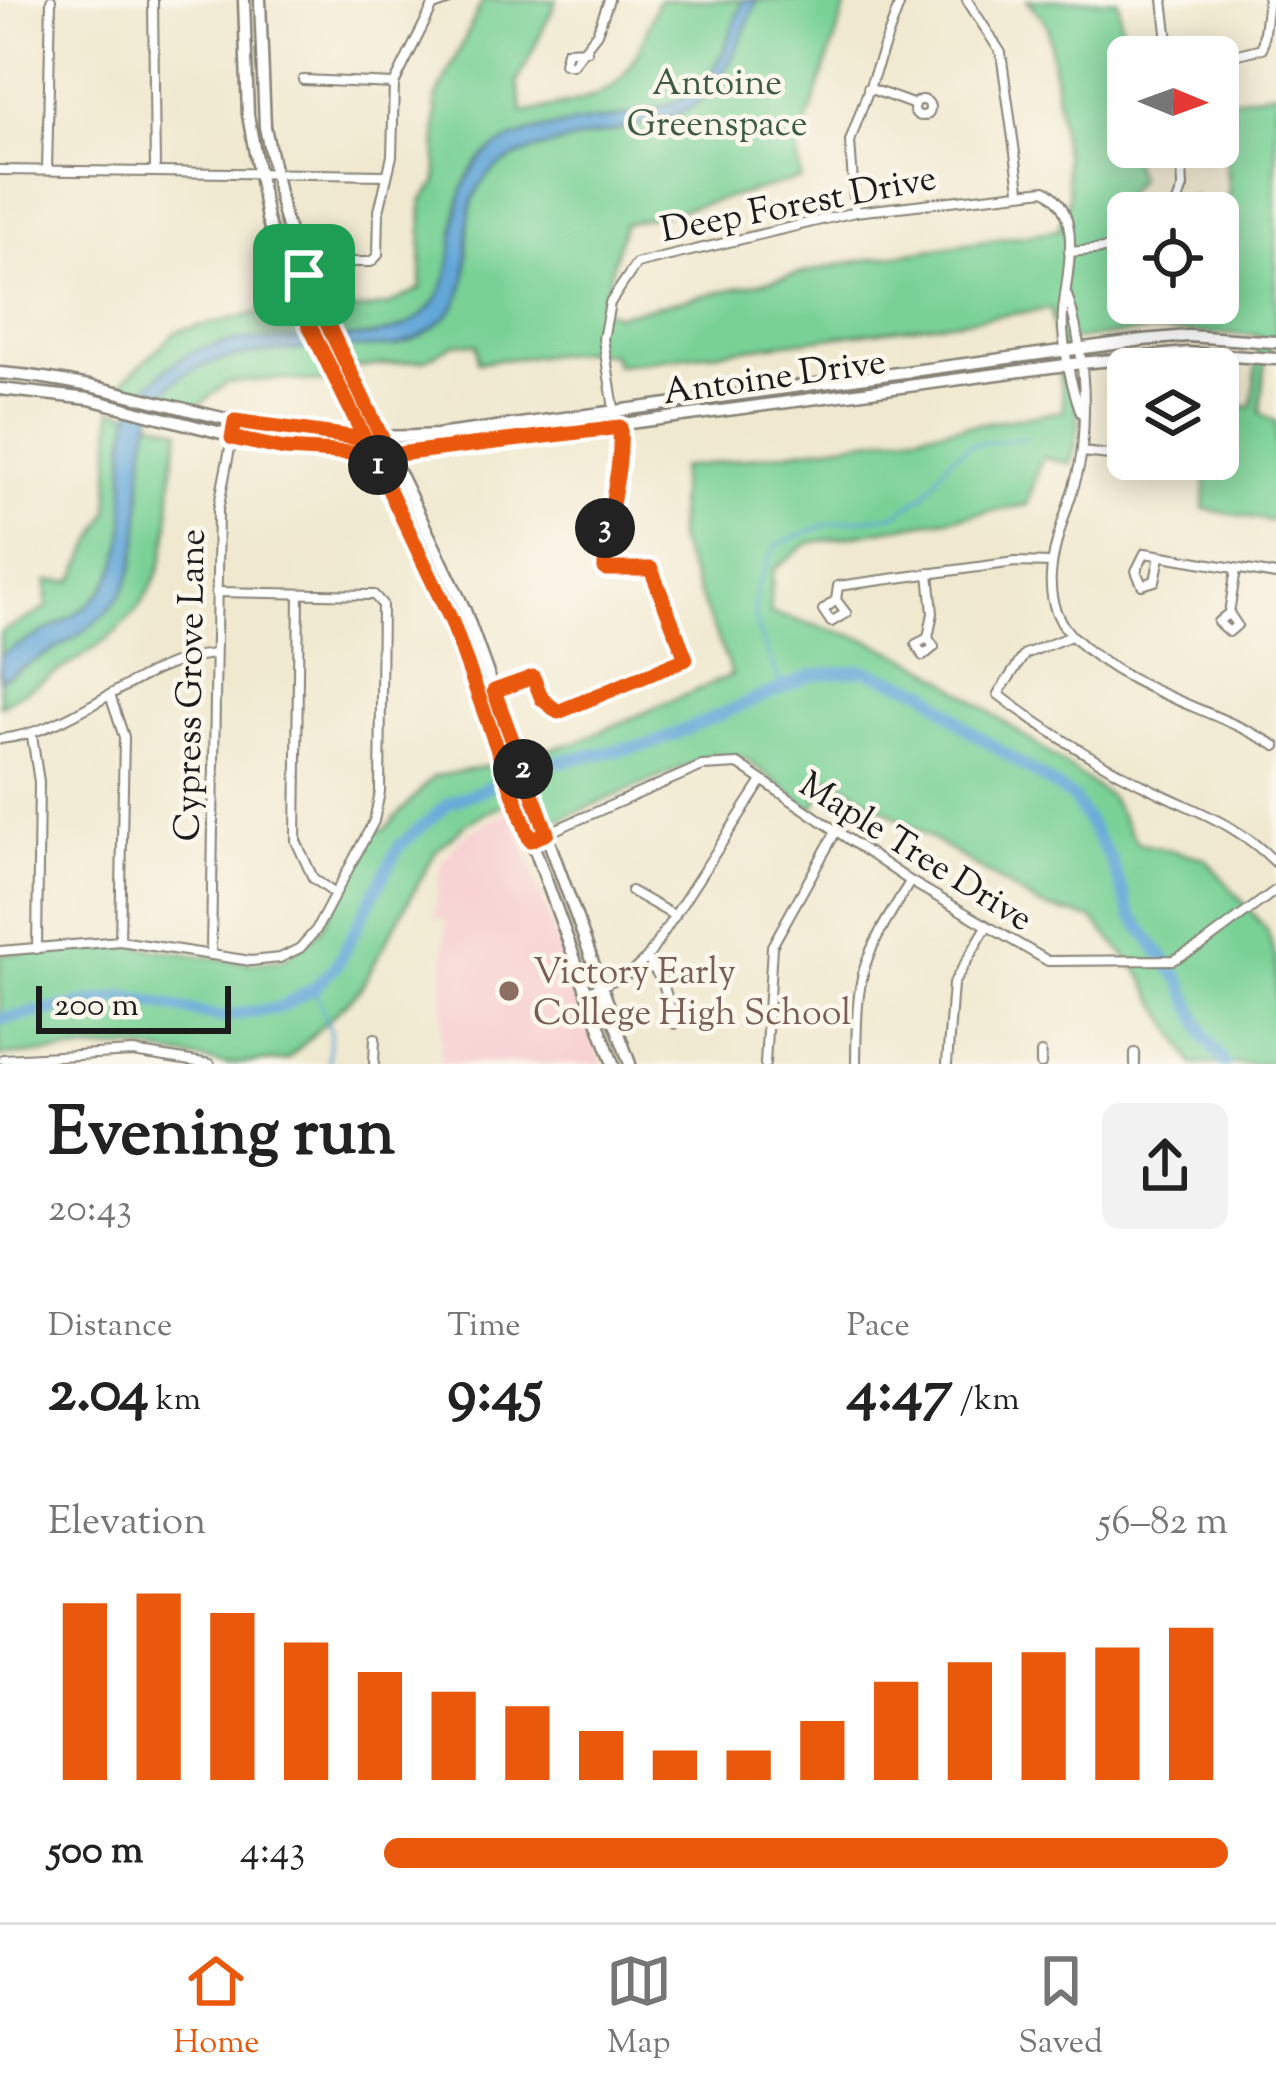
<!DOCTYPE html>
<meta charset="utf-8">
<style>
body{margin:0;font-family:"Sorts Mill Goudy",serif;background:#f2f2f2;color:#222;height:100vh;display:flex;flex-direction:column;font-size:45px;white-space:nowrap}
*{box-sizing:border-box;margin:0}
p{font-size:39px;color:#767676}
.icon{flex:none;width:66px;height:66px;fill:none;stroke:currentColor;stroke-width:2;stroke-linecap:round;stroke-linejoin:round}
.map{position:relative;height:1064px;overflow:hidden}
.panel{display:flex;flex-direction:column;background:#fff;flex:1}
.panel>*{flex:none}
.needle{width:78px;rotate:91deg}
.buttons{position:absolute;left:1107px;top:36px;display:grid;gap:24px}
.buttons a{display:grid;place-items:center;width:132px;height:132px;border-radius:18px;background:#fff;box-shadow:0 6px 30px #0003;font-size:60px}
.scale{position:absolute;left:36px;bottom:30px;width:195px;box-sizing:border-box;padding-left:12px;border:6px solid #1c1c1c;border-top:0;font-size:33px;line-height:42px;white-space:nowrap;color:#1c1c1c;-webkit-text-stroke:9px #fbf7ec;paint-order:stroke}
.pin{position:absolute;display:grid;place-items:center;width:102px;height:102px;color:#fff;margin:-51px;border-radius:24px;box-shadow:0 6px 18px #0006}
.km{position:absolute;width:60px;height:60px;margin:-30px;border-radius:50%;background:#222;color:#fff;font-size:33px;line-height:60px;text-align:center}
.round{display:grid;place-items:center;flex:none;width:126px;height:126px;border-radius:18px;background:#f2f2f2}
.head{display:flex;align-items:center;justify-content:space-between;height:204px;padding:0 48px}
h1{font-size:66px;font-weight:700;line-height:90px}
.figures{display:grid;grid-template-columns:repeat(3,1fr);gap:18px;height:204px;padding:12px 48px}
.figures div{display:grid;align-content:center}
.figures b{font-size:60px;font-weight:700}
.figures small{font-size:33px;font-weight:400}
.figures p{font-size:33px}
.chart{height:336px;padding:24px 48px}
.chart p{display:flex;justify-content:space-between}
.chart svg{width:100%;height:216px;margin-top:12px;stroke:#ea580c;stroke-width:6}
ul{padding:0 48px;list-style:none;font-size:39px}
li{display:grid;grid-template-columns:192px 144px 1fr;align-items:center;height:90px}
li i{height:30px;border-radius:15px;background:#ea580c}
.menu{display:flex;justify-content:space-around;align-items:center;height:168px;border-top:3px solid #e0e0e0;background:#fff;font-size:33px;color:#767676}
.menu a{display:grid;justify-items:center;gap:6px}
.menu .selected{color:#ea580c}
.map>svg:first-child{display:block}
</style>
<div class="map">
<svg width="1276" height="1064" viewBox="0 0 1276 1064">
<rect width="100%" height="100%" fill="#fbf7ec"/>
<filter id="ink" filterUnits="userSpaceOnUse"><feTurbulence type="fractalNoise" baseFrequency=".00833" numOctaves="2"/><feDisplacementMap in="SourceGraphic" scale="24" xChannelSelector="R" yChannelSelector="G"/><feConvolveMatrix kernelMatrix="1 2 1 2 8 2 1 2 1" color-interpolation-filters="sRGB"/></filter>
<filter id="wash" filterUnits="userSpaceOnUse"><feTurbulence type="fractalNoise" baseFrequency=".004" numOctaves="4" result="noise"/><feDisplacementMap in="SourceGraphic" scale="48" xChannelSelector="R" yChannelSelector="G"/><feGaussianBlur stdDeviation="2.7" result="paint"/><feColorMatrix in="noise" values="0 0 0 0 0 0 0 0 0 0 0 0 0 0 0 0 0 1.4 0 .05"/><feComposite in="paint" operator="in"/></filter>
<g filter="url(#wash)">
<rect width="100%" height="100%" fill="#f0e9d0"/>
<path fill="#f7cfd1" d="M510 810 602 1064H440L446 919 435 918 440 864 460 837Z"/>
<g fill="#79d196" stroke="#4a7659" stroke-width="3">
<path d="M483 0H557L517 83 523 113C620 94 624 94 658 0H848L797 153 801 179 624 224 601 308 616 315 852 262 1058 230 1069 197 1048 25 1027 0H1118L1128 70V147L1139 148 1132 160 1138 179 1122 198 1105 201 1109 257 1128 255V303H1218V213H1180L1189 196 1219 212 1229 192 1218 102 1276 91V337L1265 361 1260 413 1276 422V522L1204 509 1207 459H1218V404L1252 407 1259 335 1149 331 1062 341 1079 423 1072 464 1042 457 1027 505 809 543 773 570 770 613 865 639 927 667 1110 797 1137 843 1205 858 1267 930 1276 959V1064H1193L1140 973 1093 919 1040 906 832 777 812 810 746 759 714 754 549 824 525 756 576 742 732 675 677 540 680 468 1064 411 1051 309 617 365 612 354 590 351 478 362 477 344 456 343 424 360 354 368 332 383 279 379 226 383 197 407 119 385 177 331 295 305 302 318 388 305 421 288 422 201 437 182 436 99Z"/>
<path d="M112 408 181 430C167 470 174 509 165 550 146 636 67 663 0 706V633L47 608V581H73L109 511Z"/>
<path d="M498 764 511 800 466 824 436 851 360 989 287 1060 227 1064 132 1048 0 1056V954L133 946 249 963 284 959 320 931 374 830 385 829 433 777Z"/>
</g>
<path fill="#64a7d9" stroke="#40627a" stroke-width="3" d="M743 0H757C709 125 694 112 570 141 544 147 514 154 494 170 433 221 516 306 395 346 338 350 234 345 186 374 114 417 162 534 120 596 94 634 39 657 0 680V655C29 638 70 623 94 599 148 548 110 464 133 407 140 389 162 372 177 361 234 321 337 353 400 328 475 298 436 216 477 164 524 105 651 137 704 82 724 61 732 26 743 0Z"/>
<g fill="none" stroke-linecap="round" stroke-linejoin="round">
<g stroke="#64a7d9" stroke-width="3">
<path d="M783 688C754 621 740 613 776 545L828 524 897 514 926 493 949 460 969 445 1025 438"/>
<path d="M314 988 330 1030 329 1064"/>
</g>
<path stroke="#64a7d9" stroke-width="12" d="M0 1019 126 997 219 1017 279 1008 314 988 337 964 399 846 449 803 549 763 652 744 812 675 863 670 926 691 966 728 1073 798 1111 860 1131 915 1182 982 1205 1037 1225 1064"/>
</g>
</g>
<g filter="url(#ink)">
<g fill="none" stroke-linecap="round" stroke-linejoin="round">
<defs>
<g id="minor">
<path d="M153 0 155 170"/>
<path d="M967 0 1001 53 1020 189"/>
<path d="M1163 0 1170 57"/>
<path d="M587 50 567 51 564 63 572 65 597 33 609 0"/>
<path d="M1218 59 1262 48 1268 0"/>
<path d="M303 80 394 84"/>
<path d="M868 88 915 105"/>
<circle cx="922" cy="108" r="8"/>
<path d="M0 170 387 175"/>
<path d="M47 170 51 0"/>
<path d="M855 212 850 141 901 0"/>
<path d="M1173 213 1183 187 1181 147"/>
<path d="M1069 252 1128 247"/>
<path d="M353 262H371L378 255 379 211 392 156 394 84 433 6 450 0"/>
<path d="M1067 295C1083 342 1087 399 1082 448 1077 508 1019 587 1075 639 1132 693 1211 707 1276 746"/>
<path d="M1082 452 1128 457"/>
<path d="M1160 556 1155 581 1142 585 1136 571 1145 553C1189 560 1232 568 1276 575"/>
<path d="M299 594 296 841 313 878 335 894"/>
<path d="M836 600 846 613 831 622 823 610 836 600 838 586 1015 562 1052 563"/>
<path d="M1229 613 1218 622 1229 632 1237 625 1229 613 1236 569"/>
<path d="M1071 636 1025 654 998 694C1047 732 1101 765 1157 792 1203 814 1240 826 1276 863"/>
<path d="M928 638 916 644 923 656 934 647 928 638 933 613 929 573"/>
<path d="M110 695 124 737 120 941"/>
<path d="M478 696 533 677 542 699 558 712 686 659 651 569H605L607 516 622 459 603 339 610 303 636 264 855 212 1045 190C1085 214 1066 275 1063 312 1061 342 1071 385 1081 413"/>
<path d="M32 736 39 782 37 949"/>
<path d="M0 739C79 731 136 661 214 654"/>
<path d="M543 835 702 766 738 764 910 881 1048 961 1173 960 1202 945 1276 890"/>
<path d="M631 891 675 916"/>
<path d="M0 951 120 941 251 961 280 958 300 948 316 930 374 821 380 792 382 604 374 595 216 592"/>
<path d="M211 952 218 510 233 433"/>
<path d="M647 958 663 983 675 1024"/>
<path d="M587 992 632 972 647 958 762 781"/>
<path d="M3 1059 133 1052 210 1064"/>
<path d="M374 1064 375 1038"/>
<path d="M765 1064 772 946 835 833"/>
<path d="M856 1064C857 969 860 962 910 882"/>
<path d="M947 1064 953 984 986 928"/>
<path d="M1041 1064V1053"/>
<path d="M1135 1064V1053"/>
</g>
<g id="major">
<path d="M244 0 248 115 267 219 289 284 452 622 613 1064"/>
<path d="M260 0 265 127 284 217 304 275 464 608 630 1064"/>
<path d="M0 373C88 380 151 402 235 421 302 436 368 439 437 435L1143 340 1188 336 1276 342"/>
<path d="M0 389 89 399 284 449 390 455 1081 363 1187 353 1276 359"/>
</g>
</defs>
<use href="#minor" stroke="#868276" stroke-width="12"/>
<use href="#major" stroke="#868276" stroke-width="15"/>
<use href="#minor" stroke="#fff" stroke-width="8"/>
<use href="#major" stroke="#fff" stroke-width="10"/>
</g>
</g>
<g fill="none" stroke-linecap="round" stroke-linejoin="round" filter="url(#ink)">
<defs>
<path id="route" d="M304 275 390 455 620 427C623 476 604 519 605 569H651L686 659 558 712 542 699 533 677 494 691 547 833 530 840 452 622 372 454 284 449 232 438 235 421 365 439 289 284Z"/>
</defs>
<use href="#route" stroke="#fff" stroke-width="24"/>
<use href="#route" stroke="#ea580c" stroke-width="15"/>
</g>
<circle fill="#8d6e63" stroke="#fbf7ec" stroke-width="4.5" cx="509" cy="991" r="12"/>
<g text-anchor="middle" stroke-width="9" stroke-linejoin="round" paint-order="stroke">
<g font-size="36" fill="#3d5b47" stroke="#fbf7ec">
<text x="717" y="94">Antoine<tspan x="717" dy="41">Greenspace</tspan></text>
</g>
<g font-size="36" fill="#1c1c1c" stroke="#fbf7ec">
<text transform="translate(798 202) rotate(-11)" y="13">Deep Forest Drive</text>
<text transform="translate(774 375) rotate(-8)" y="13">Antoine Drive</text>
<text transform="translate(188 685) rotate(-89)" y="13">Cypress Grove Lane</text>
<text transform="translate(917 850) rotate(32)" y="13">Maple Tree Drive</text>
</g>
<g font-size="36" fill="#785e54" stroke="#fbf7ec" text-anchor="start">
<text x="533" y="983">Victory Early<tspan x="533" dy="41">College High School</tspan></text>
</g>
</g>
</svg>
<div class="buttons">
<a><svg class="needle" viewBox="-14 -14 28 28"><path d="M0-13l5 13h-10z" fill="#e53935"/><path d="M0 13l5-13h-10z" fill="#767676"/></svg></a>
<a><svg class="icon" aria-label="locate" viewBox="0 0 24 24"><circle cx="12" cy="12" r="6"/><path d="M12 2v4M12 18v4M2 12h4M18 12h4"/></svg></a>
<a><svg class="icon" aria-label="layers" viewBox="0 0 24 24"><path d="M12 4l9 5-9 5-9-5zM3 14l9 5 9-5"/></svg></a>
</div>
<div class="scale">200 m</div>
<div class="pin" style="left:304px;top:275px;background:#1e9e55"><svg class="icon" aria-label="arrive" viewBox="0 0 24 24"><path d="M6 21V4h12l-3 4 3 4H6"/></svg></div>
<b class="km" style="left:378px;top:465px">1</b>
<b class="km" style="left:523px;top:769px">2</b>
<b class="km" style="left:605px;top:528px">3</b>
</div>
<section class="panel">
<div class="head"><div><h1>Evening run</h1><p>20:43</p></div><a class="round"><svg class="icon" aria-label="share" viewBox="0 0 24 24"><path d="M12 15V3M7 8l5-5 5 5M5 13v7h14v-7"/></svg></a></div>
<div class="figures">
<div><p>Distance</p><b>2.04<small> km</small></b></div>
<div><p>Time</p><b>9:45</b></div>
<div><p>Pace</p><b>4:47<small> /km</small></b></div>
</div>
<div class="chart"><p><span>Elevation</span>56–82 m</p>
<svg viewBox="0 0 160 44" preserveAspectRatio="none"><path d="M5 44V8M15 44V6M25 44V10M35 44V16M45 44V22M55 44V26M65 44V29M75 44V34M85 44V38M95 44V38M105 44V32M115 44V24M125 44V20M135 44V18M145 44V17M155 44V13"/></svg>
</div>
<ul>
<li><b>500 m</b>4:43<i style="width:100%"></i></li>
</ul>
</section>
<nav class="menu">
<a class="selected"><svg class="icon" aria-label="home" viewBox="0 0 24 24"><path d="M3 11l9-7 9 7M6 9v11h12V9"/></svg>Home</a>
<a><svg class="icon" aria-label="map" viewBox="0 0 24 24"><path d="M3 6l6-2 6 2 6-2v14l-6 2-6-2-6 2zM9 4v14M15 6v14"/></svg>Map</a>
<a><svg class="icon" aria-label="saved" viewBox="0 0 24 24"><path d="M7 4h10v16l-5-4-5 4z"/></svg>Saved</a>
</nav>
